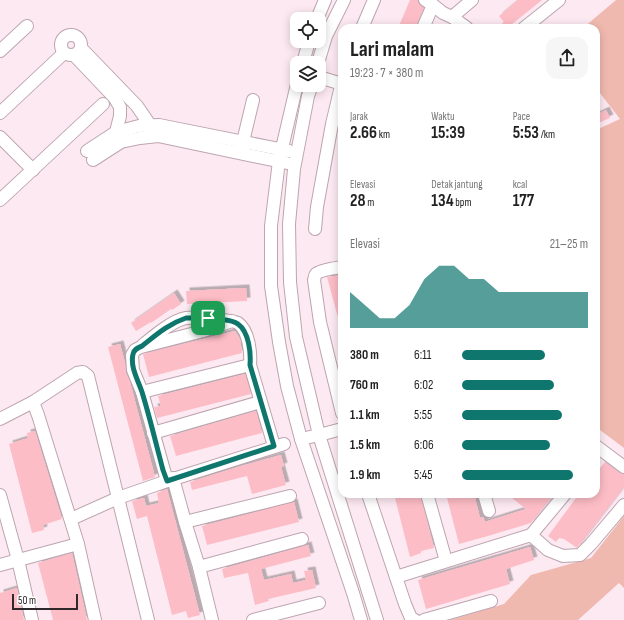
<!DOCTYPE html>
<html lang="id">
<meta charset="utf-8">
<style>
body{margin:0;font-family:"Sofia Sans Condensed",sans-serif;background:#f6f6f6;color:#222;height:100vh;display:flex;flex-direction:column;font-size:15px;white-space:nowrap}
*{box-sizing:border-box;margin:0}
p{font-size:13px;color:#767676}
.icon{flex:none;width:22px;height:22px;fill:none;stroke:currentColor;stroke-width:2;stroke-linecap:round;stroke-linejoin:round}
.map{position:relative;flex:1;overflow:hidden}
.side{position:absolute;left:338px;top:24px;width:262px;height:474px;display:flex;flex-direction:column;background:#fff;border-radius:12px;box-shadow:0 2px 10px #0003}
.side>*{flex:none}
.fabs{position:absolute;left:290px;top:12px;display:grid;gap:8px}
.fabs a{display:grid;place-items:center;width:36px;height:36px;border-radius:8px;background:#fff;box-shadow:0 2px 10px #0003;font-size:20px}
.scale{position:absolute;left:12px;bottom:10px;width:66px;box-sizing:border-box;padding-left:4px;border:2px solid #30272b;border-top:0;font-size:11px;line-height:14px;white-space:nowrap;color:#30272b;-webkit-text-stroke:3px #fff;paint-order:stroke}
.pin{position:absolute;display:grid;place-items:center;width:34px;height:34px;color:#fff;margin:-17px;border-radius:8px;box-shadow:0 2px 6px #0006}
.round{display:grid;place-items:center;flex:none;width:42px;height:42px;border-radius:12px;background:#f6f6f6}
.headline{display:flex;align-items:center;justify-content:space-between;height:68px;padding:0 12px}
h1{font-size:22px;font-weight:700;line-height:30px}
.figures{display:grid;grid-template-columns:repeat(3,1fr);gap:6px;height:68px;padding:4px 12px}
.figures div{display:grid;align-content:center}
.figures b{font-size:17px;font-weight:700}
.figures small{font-size:11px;font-weight:400}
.figures p{font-size:11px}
.chart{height:112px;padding:8px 12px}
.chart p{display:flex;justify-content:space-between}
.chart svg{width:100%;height:72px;margin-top:4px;fill:#0f766e;opacity:.7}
ul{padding:0 12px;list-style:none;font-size:13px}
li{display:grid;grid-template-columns:64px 48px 1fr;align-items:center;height:30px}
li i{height:10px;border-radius:5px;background:#0f766e}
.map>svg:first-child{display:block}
</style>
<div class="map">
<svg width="624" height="620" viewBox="0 0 624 620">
<defs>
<filter id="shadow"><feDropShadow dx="3.5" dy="-3.5" stdDeviation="0" flood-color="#0004"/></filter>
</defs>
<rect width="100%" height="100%" fill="#fde9f2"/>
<g fill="#f0b9af">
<path d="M616 0H624V448L596 427V130L620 119 596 88V28H583Z"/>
<path d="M624 516V588L619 583 578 620H450L504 604 531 575 591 558Z"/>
</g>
<g fill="#fdbdc6" filter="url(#shadow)">
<path d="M410 0H418L419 4 424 8 416 28H398Z"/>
<path d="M518 0H542L507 28H506L502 23 504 22 499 16Z"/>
<path d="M606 110 610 118 596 124V115Z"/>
<path d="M342 275V278H340L342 285V325H340L327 277Z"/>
<path d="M246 288 247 301 187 304 186 291Z"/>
<path d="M174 293 181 304 172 310 171 309 151 323V322L136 331 131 323Z"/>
<path d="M235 331 240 339 242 353 149 377 143 354Z"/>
<path d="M120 344 125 363 126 373 130 382 155 477 143 481 108 347Z"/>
<path d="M245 374 251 394 157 418 154 407 161 406 158 396Z"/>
<path d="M256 411 262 433 176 456 170 436Z"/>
<path d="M35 431 62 519 43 525 44 530 32 533 9 444 28 438 27 433Z"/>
<path d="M281 455 284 466 281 467 286 485 252 494 247 476 192 490 190 482 241 466Z"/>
<path d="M605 462 620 473 624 474V487L577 548 564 539 559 538 556 542 548 536 579 494H596V473Z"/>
<path d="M167 489 200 615 188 618 186 611 172 615 147 516 137 519 132 501 144 498 146 506 159 503 157 493Z"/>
<path d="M394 494H420L434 548 421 551V553L410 557Z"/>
<path d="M446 494H474L480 518 483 517 485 522 526 509 512 498 515 494H554L531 523 488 536 459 544Z"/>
<path d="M294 502 299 522 207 545 202 526Z"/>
<path d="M308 545 311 556 261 569 264 580 291 574 293 583 306 580 304 571 312 570 316 588 268 599 269 601 255 605 248 573 224 578 222 569Z"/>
<path d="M530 547 534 560 506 569 510 584 426 609 418 580Z"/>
<path d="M72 553 87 620H53L38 563Z"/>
<path d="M17 588 24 620H0V593Z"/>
</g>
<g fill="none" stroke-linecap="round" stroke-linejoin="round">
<defs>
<g id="minor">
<path d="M425 0 433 5 443 13 452 17 467 28"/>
<path d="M452 17 472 0"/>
<path d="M317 19 325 0"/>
<path d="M362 28 374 0"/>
<path d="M423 28 433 5"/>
<path d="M524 28 559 0"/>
<circle cx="71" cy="45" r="10"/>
<path d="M81 48 137 106 150 125V132"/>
<path d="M0 51 27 26"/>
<path d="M74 55 114 97 120 107V116L116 132 119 138"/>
<path d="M303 63 309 41"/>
<path d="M318 63 326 36 344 0"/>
<path d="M319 77 342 84"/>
<path d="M297 84 279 161 271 226V286L279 342 287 386 301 439 353 593 361 620"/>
<path d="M312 85 308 96 294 169 289 224 290 282 296 337 319 435 377 620"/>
<path d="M0 113 64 53"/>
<path d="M0 137 33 170"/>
<path d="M241 150 253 100"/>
<path d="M87 151 116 132 139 126 159 125 289 151"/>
<path d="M93 160 121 142 140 138 158 136 287 163"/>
<path d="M0 200 103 104"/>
<path d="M315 229 317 207 332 124 342 82"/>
<path d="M342 267C336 268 320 270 316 274 314 276 315 278 314 280L320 322 342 413"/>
<path d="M143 345C154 336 173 320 186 318 200 316 216 319 230 321"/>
<path d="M142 392 250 365"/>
<path d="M33 402 77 373 83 372 88 376 148 620"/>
<path d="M0 419 33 402 38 415 78 544 95 620"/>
<path d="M153 433 260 402"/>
<path d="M301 439 319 435 342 429"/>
<path d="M596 446 624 467"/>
<path d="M173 478 185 522 199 567 212 620"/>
<path d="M167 481 142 392 133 370 132 355 135 350 141 347 203 331 232 321C233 321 237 323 238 323 249 331 251 353 250 365L274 446"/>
<path d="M368 494 405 604 411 618 415 620"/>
<path d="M427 494 446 561"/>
<path d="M484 494 489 511"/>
<path d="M0 495 18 560 32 620"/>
<path d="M71 519 118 498 167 481 284 444"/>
<path d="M185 522 290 496"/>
<path d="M531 535 565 494"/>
<path d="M0 565 78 544"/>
<path d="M199 567 302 539"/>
<path d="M396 577 531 535 548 550 563 556 580 555 591 544 624 505"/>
<path d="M253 620 319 603"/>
<path d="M424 620 491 601"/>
</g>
</defs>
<use href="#minor" stroke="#bda5b0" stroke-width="14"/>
<use href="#minor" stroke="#fff" stroke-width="12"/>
</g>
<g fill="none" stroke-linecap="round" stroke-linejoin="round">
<defs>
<path id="route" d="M186 318C197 318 229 317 238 324 249 332 251 353 250 365L274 446 167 481 163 470C156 444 150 418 142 392 138 380 130 367 133 354 134 349 138 348 142 346 156 335 168 324 186 318Z"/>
</defs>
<use href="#route" stroke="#fff" stroke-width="8"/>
<use href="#route" stroke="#0f766e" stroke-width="5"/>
</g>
</svg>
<div class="fabs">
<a><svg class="icon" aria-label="locate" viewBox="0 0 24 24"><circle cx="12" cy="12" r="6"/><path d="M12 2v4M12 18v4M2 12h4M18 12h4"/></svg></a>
<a><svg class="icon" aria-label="layers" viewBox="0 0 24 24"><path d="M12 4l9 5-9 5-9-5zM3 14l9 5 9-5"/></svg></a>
</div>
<div class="scale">50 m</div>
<div class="pin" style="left:208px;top:318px;background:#1e9e55"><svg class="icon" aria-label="arrive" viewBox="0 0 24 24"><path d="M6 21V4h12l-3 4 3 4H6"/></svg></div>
<section class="side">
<div class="headline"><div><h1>Lari malam</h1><p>19:23 · 7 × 380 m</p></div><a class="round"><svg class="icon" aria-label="share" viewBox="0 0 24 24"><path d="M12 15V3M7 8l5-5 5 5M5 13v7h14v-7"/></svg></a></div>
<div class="figures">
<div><p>Jarak</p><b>2.66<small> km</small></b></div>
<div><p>Waktu</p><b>15:39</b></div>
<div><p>Pace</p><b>5:53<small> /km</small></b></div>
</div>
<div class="figures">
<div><p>Elevasi</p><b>28<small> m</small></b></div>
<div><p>Detak jantung</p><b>134<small> bpm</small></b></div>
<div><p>kcal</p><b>177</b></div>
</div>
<div class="chart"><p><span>Elevasi</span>21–25 m</p>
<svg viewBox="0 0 160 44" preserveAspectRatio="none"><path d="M0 44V22L10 30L20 38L30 38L40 30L50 14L60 6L70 6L80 14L90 14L100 22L110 22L120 22L130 22L140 22L150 22L160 22V44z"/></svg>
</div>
<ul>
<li><b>380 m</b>6:11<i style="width:66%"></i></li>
<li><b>760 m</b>6:02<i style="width:73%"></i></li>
<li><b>1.1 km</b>5:55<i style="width:79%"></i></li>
<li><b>1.5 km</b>6:06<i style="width:70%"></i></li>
<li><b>1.9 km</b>5:45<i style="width:88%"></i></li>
</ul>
</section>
</div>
